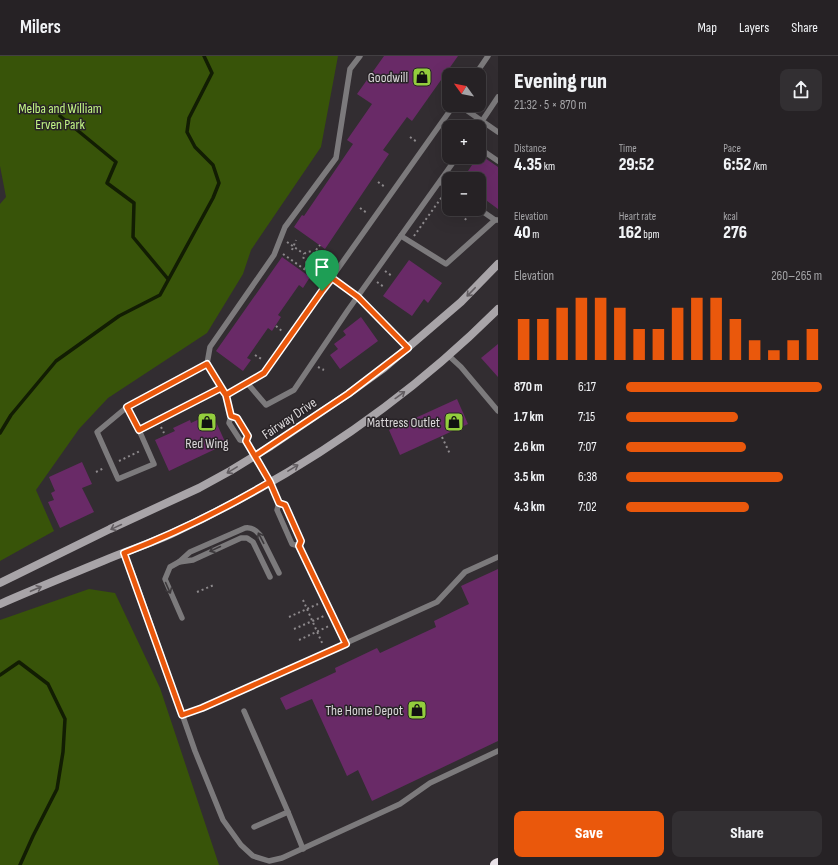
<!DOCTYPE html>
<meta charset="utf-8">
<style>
body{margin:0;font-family:"Sofia Sans Condensed",sans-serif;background:#322f32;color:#f1f3f6;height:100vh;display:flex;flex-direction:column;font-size:15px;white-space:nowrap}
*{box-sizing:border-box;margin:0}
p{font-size:13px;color:#a4a4a7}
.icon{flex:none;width:22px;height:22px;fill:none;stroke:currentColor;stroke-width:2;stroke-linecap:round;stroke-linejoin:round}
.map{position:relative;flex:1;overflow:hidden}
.drawer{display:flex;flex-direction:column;background:#262225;width:340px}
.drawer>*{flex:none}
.needle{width:26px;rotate:303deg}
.buttons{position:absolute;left:442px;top:12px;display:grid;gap:8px}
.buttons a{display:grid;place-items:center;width:44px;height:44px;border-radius:8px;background:#262225;box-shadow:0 4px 16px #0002,0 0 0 1px #423f42;font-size:20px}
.pin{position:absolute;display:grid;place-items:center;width:34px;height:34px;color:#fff;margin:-41px -17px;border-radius:50% 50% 50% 0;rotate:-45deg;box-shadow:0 0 4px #0007}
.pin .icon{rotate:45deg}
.round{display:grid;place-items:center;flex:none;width:42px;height:42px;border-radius:8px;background:#322f32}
.head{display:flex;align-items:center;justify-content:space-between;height:68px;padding:0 16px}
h1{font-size:22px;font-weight:800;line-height:30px}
.metrics{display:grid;grid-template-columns:repeat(3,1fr);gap:6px;height:68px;padding:4px 16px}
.metrics div{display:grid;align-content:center}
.metrics b{font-size:17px;font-weight:800}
.metrics small{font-size:11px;font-weight:400}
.metrics p{font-size:11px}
.chart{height:112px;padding:8px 16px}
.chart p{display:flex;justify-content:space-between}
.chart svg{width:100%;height:72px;margin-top:4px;stroke:#ea580c;stroke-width:6}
.button{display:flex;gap:8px;margin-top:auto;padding:8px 16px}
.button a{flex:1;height:46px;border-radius:8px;background:#ea580c;color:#fff;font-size:16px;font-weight:800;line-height:46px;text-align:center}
.button a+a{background:#322f32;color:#f1f3f6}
ul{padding:0 16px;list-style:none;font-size:13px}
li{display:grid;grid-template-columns:64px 48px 1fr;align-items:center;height:30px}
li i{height:10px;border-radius:5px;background:#ea580c}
header{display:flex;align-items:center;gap:24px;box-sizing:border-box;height:56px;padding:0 20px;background:#262225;border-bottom:1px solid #423f42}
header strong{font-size:19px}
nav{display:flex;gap:22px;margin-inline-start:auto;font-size:14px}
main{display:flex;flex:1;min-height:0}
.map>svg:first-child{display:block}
</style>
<header>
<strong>Milers</strong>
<nav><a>Map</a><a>Layers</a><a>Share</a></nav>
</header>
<main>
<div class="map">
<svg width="498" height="809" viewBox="0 0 498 809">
<rect width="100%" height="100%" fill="#322d31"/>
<g fill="#385409">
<path d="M0 0H338L321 91 251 194 243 218 207 277 108 342 79 373 36 434 54 475 0 505V148L6 141 0 110Z"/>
<path d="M89 533 115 537 160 632 219 809H0V564Z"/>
</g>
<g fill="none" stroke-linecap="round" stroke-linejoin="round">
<g stroke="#121d03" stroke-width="3.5">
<path d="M60 60 116 106 107 127 134 147 133 181 168 223"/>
<path d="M0 377 11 359 56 305 119 260 160 239 213 142 219 127 213 109 195 91 187 76 189 62 212 17 204 0"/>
<path d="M0 619 19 606 48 628 65 663 63 696 57 733 33 780 20 809"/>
</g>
</g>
<g fill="#692a67">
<path d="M384 0H458L412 65 407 61 383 94 389 98 325 193 294 171 302 159 304 160 353 88 347 84 372 48 357 38Z"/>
<path d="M482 100 498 111V153L479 139V123H465L468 119 466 118 474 106 477 107Z"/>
<path d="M282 201 310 221 303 232 299 229 278 259 281 261 272 275 268 272 247 302 251 304 243 315 216 295Z"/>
<path d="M409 204 442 227 428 247 424 243 412 260 383 240Z"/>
<path d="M361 261 378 285 340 313 330 299 338 293 334 288 346 279 343 275Z"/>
<path d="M498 288V321L481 302Z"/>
<path d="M457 343 468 368 400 399 389 374Z"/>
<path d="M212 357 226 388 169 415 155 384 175 375 173 372 190 364 191 367Z"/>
<path d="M82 406 92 428 82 432 94 456 60 472 48 446 54 444 51 437 55 435 49 421Z"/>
<path d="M498 513V685L372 745 358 714 347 720 312 643 286 654 280 642 336 616 335 612 377 592 380 597 436 571 434 565 469 548 461 530Z"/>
</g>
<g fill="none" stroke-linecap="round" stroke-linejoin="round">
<g stroke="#8d898c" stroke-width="2" stroke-dasharray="2 3" stroke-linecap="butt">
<path d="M442 35 449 40"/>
<path d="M410 81 417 86"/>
<path d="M378 126 385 131"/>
<path d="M360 152 367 157"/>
<path d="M465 164 471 155"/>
<path d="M414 180 444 138"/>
<path d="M287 186 304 198"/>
<path d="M292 194 296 184"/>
<circle cx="309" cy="201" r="5.5"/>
<path d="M283 198 307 215 315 216"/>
<path d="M313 198 320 189"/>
<path d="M305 213 307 206"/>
<path d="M385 215 392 220"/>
<path d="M377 226 384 231"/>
<path d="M276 270 283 276"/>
<path d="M255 299 263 304"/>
<path d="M318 311 324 314"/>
<path d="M161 371 164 377"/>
<path d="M442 381 450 398"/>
<path d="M119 405 140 395"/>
<path d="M96 416 104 412"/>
<path d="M197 536 214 529"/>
<path d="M303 544 323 589"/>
<path d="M289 561 318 548"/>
<path d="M294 573 324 560"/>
<path d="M299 584 329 570"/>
</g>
<g stroke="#7c7a7c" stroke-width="5.5">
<path d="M475 19 488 0"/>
<path d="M498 41 482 65 498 76"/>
<path d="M459 49 482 65 478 71"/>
<path d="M479 92 498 105"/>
<path d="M440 126 449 132"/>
<path d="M479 153 495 164"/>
<path d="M401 180 446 208 495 164H498"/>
<path d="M332 222 358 241 408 292"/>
<path d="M449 300 461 311 498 355"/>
<path d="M248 328 266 349 294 334 348 254 457 101"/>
<path d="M226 339 264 317 454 49"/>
<path d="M127 351 207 308"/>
<path d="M231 360 237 362 248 380 246 385"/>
<path d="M139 374 127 351 97 376 118 423 154 408 139 374 221 332"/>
<path d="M279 447 285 449 301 485 299 490 346 588"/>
<path d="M299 490 292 488 277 454 279 447 270 426 246 385 240 384 229 367 231 360 226 339 207 308 210 291 274 199 285 171 336 102 350 13 360 0"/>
<path d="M124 497 134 521 195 695 223 764 241 789 253 800 269 805 282 802 400 748 430 727 498 695"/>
<path d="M179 506 193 504 241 482H247L253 486 270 521"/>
<path d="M182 562 165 523 170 511 179 506 190 496 245 472C251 471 256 474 260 479L279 517"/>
<path d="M244 655 288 756 254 771"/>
<path d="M182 659 202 652 437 546 465 516 498 501"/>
<path d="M288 756 303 793"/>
</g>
<g stroke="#a8a4a8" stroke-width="8">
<path d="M0 527 110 473 199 432 230 415 271 390 348 338 384 312 461 246 498 208"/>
<path d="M0 548C34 533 69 519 103 505 126 495 149 488 171 478 291 422 404 347 498 253"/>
</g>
<path stroke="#e9e2e8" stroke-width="12" d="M496 809 498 808"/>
</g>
<defs><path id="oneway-shaft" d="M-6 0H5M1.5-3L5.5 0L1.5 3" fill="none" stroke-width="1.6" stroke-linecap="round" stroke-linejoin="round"/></defs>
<g stroke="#625d61">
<use href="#oneway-shaft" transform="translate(471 236) rotate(134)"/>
<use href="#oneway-shaft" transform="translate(400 339) rotate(-36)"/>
<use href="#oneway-shaft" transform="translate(293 412) rotate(-31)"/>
<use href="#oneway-shaft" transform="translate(232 414) rotate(149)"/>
<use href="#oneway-shaft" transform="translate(116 471) rotate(155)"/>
<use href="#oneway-shaft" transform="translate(36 533) rotate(-23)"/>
</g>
<g stroke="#3d393c">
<use href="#oneway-shaft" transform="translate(261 482) rotate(-118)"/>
<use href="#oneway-shaft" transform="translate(215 493) rotate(155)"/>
<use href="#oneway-shaft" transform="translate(168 532) rotate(66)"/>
</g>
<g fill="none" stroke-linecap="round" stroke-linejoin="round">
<defs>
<path id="route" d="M322 235 264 317 226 339 221 332 139 374 127 351 207 308 226 339 231 360 237 362 248 380 246 385 270 426C224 453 174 478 124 497L182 659 202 652 346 588 299 490 301 485 285 449 279 447 270 426 255 400 348 338 408 292 358 241 332 222 322 235"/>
</defs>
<use href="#route" stroke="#fff" stroke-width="8"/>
<use href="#route" stroke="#ea580c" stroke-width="5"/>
</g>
<defs>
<symbol id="shop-square" viewBox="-11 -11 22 22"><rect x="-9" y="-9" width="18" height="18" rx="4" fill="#93cd3d" stroke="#282327"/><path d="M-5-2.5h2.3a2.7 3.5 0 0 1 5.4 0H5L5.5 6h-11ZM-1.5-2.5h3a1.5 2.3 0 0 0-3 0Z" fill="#111"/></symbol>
</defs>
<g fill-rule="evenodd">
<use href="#shop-square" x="411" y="10" width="22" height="22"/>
<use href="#shop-square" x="196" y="355" width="22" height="22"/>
<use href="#shop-square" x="443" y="355" width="22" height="22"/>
<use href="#shop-square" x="406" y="643" width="22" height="22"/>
</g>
<g text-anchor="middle" stroke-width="3" stroke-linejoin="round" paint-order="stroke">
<g font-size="14" fill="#dad7d9" stroke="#282327" text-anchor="end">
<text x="408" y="26">Goodwill</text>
<text x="440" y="371">Mattress Outlet</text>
<text x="207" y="392" text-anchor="middle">Red Wing</text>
<text x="403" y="659">The Home Depot</text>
</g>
<g font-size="14" fill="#c2f585" stroke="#282327">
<text x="60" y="57">Melba and William<tspan x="60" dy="16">Erven Park</tspan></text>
</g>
<g font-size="14" fill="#dad7d9" stroke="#282327">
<text transform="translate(289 362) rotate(-34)" y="5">Fairway Drive</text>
</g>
</g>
</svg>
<div class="buttons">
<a><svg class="needle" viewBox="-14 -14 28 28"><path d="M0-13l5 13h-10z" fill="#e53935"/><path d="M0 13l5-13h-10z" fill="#a4a4a7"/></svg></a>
<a>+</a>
<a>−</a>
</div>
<div class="pin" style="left:322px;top:235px;background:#1e9e55"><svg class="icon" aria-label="arrive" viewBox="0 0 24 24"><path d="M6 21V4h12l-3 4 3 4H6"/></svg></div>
</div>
<section class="drawer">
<div class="head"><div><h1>Evening run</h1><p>21:32 · 5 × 870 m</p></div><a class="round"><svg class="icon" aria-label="share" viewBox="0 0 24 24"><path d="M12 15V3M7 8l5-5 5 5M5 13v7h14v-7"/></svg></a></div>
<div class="metrics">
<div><p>Distance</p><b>4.35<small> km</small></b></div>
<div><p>Time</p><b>29:52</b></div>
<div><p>Pace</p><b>6:52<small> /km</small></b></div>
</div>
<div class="metrics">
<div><p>Elevation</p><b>40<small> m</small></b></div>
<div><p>Heart rate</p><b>162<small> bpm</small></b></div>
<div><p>kcal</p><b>276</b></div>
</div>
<div class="chart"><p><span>Elevation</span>260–265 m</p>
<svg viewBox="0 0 160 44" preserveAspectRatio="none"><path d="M5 44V19M15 44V19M25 44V12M35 44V6M45 44V6M55 44V12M65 44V25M75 44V25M85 44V12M95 44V6M105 44V6M115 44V19M125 44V32M135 44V38M145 44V32M155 44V25"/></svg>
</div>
<ul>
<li><b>870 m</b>6:17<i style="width:100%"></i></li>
<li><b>1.7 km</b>7:15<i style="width:57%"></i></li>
<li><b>2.6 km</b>7:07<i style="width:61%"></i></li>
<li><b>3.5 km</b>6:38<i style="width:80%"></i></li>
<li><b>4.3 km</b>7:02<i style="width:63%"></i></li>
</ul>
<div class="button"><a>Save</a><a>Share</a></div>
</section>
</main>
